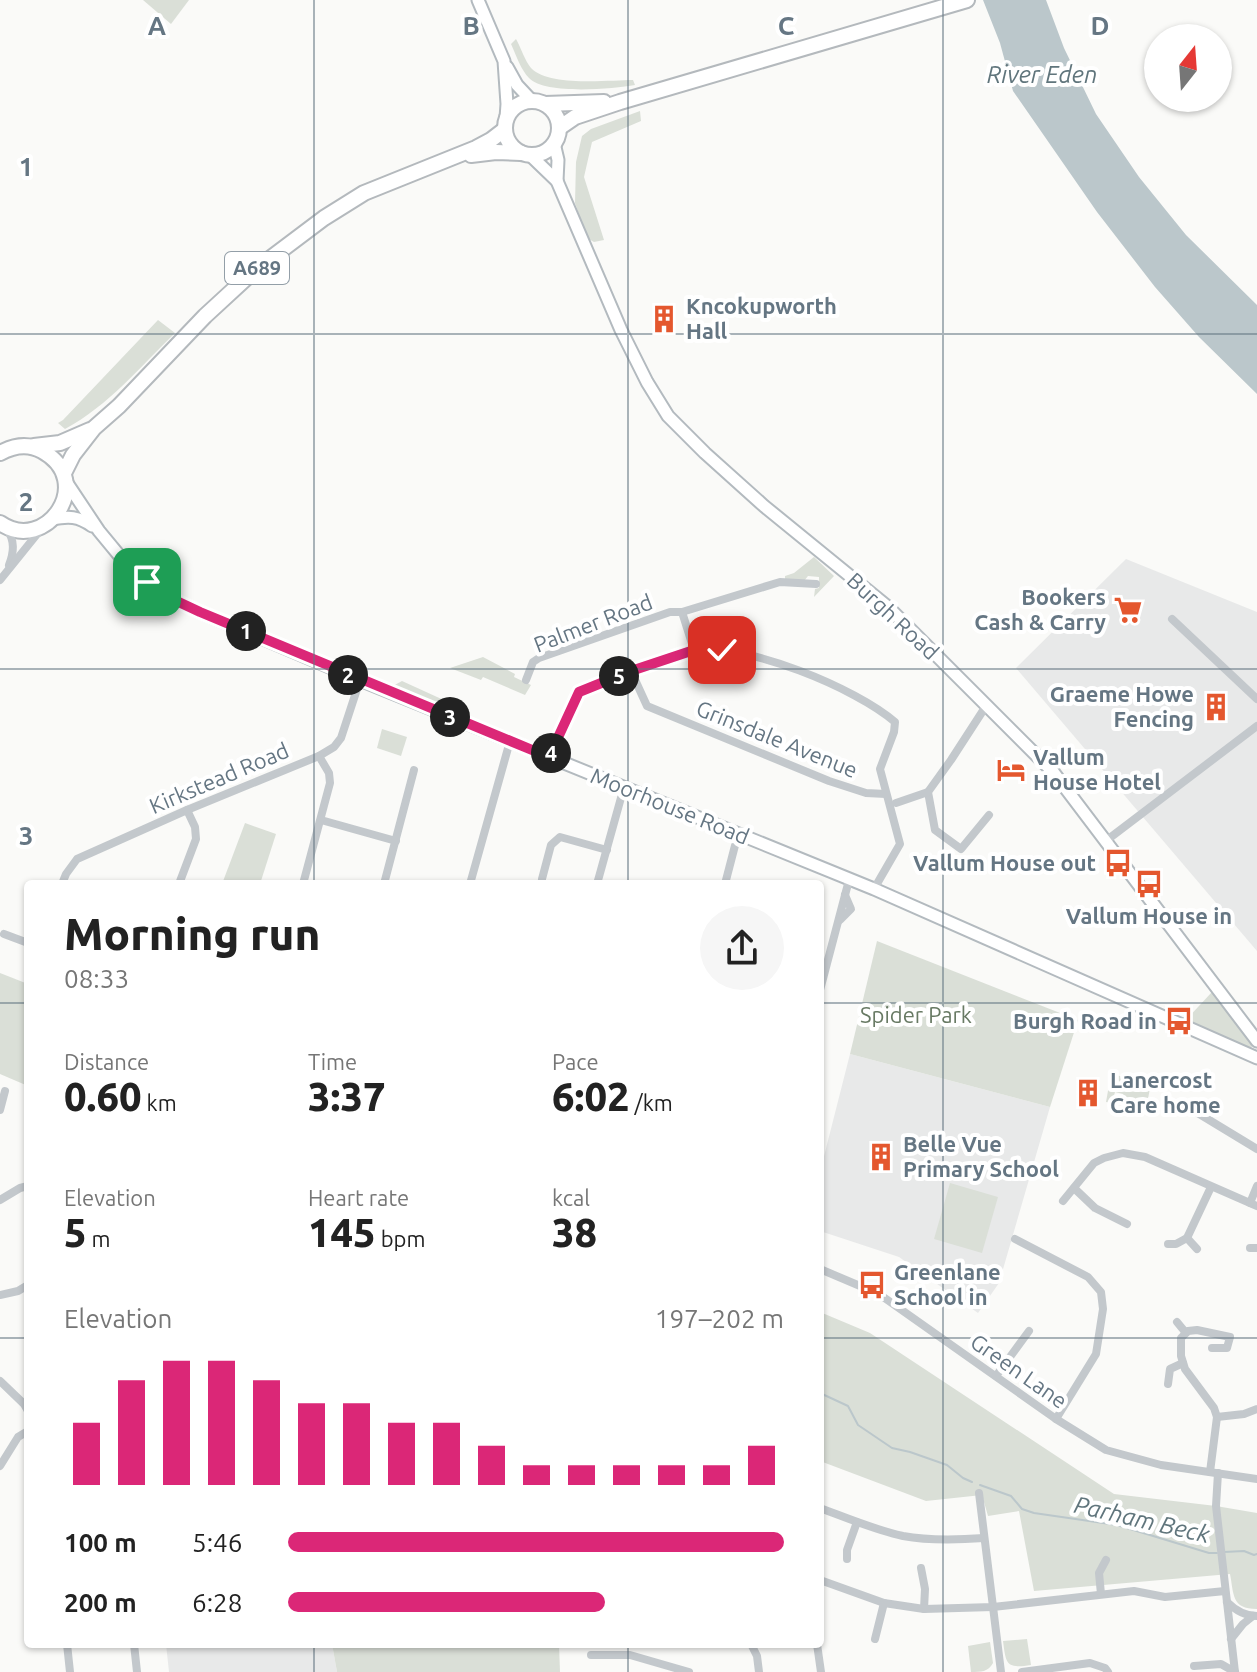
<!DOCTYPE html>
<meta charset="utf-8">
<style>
body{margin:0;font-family:Ubuntu,sans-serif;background:#f6f6f6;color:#222;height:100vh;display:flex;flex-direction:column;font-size:30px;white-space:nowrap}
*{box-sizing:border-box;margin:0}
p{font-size:26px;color:#767676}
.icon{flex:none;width:44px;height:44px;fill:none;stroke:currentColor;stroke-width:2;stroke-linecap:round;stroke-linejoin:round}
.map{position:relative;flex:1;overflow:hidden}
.sheet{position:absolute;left:24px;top:880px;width:800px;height:768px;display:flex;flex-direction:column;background:#fff;border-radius:8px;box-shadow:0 2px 6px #0004}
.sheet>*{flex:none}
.needle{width:52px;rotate:17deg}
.fabs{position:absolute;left:1144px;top:24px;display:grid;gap:16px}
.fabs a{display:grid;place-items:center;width:88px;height:88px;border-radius:50%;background:#fff;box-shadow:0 2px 6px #0004;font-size:40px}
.pin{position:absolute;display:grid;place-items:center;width:68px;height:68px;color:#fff;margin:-34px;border-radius:16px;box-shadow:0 4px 12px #0006}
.km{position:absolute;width:40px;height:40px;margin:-20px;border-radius:50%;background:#222;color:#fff;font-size:22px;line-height:40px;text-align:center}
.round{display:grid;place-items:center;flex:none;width:84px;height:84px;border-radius:42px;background:#f6f6f6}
.summary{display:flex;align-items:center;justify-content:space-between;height:136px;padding:0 40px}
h1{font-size:44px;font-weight:800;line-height:60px}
.stats{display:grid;grid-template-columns:repeat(3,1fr);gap:12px;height:136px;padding:8px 40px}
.stats div{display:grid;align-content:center}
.stats b{font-size:40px;font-weight:800}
.stats small{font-size:22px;font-weight:400}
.stats p{font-size:22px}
.chart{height:224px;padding:16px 40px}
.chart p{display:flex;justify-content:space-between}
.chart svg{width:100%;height:144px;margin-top:8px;stroke:#db2777;stroke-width:6}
ul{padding:0 40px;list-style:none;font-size:26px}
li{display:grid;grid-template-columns:128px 96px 1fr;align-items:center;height:60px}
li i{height:20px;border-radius:10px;background:#db2777}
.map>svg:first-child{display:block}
</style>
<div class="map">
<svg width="1257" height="1672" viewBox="0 0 1257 1672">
<rect width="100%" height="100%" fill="#fafaf8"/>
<g fill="#e8e9e9">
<path d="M1126 559 1257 612V951L1016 668Z"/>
<path d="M850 1054 1050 1107 999 1283 978 1313 899 1257 820 1231V1172Z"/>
<path d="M166 1644H332L337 1672H169Z"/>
</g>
<g fill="#dadfd7">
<path d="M143 0H189L171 24Z"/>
<path d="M516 39C521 48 525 61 531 68 549 87 609 80 633 80L635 85C612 89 545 95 529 78 521 70 516 55 511 44Z"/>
<path d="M640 111 641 121 592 142 584 177 604 240 594 242 587 238 575 203 576 162 582 136 591 129Z"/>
<path d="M158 320 175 333C140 367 108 406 65 429L58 423 63 420Z"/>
<path d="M814 557 834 576 814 597 815 589 819 588V577L808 576 804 581 785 579V576L794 573Z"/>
<path d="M483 657 515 674 514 677 531 685 525 695 483 677 481 680 450 668Z"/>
<path d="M402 681 470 712 469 714 458 716 391 687Z"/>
<path d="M382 729 407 737 401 756 377 748Z"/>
<path d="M245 823 276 834 260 884H222Z"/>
<path d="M877 941 1078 1020 1050 1107 850 1054Z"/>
<path d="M0 973 28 984V1086L0 1074Z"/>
<path d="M1212 992 1251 1043 1252 1047 1250 1049 1185 1021Z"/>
<path d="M1111 1074 1151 1083 1147 1104 1122 1099 1123 1094 1115 1092 1112 1103 1106 1102Z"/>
<path d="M950 1183 998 1197 982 1253 934 1239Z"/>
<path d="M820 1312 870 1333 1114 1494 1216 1506 1257 1513V1609C1231 1609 1234 1594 1230 1574L1034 1591 1019 1511 988 1516 982 1495 926 1501 820 1461Z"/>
<path d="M1027 1639 1031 1665C1006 1669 1006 1664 1003 1641Z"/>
<path d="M990 1642 993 1663C988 1672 981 1672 971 1672L968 1646Z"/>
<path d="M332 1644H559L560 1672H337Z"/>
</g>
<path fill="#bbc7cb" d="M983 0H1046L1064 48 1096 114 1139 177 1186 235 1257 305V394L1199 337 1155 287 1097 212 1013 91 1000 43Z"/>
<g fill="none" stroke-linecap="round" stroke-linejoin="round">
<g stroke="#bbc7cb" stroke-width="2">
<path d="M820 1393 848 1406 858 1425 892 1448 910 1452 947 1465 963 1478 972 1482"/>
<path d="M980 1485 1011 1496 1022 1509 1034 1513 1117 1525 1209 1553H1217"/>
<path d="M1224 1552 1244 1551 1254 1555 1257 1554"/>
</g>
<defs>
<g id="secondary">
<path d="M478 0 504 61 507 104 506 118"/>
<path d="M507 67 517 85 532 101"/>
<path d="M554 143 558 160 557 181"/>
<path d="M530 155 557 181 621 330 647 382 668 416 705 453 764 506 888 607 1054 773 1257 1041"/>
<path d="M67 483 99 531 123 560 147 582 168 597 200 612 360 680 874 889 1257 1058"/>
<path d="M52 519C69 516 78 516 92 526"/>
</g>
<g id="highway">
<circle cx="532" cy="128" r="27"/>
<path d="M545 104 604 102"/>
<path d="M559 128 575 117 620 102 967 0"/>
<path d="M471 155 496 152 521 153"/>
<path d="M34 446 60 443 90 430"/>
<path d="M0 453C13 446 28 443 42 451 97 481 46 555 0 523"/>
<path d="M64 473 73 455 94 428 119 406 205 316 255 270 324 218 364 193 476 148 491 140 504 130"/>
</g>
</defs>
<use href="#secondary" stroke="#b3babf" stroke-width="15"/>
<use href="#highway" stroke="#b4b9bd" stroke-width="18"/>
<g stroke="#c3c8cc" stroke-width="8">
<path d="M7 529C15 541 14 552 9 565"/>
<path d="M0 580 42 528"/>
<path d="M682 612 780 582 816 584"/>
<path d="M1172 619 1257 699"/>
<path d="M631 671 647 706 829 781 866 793 886 794"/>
<path d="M526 680 533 662 539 658 670 612H682L694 650"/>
<path d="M986 706 951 760 928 792 935 830 961 849 989 815"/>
<path d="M549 757 579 692C608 680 636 669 666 659 675 656 685 651 695 650 746 643 856 688 895 722L894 732 880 769 900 844 874 889"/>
<path d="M896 803 928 792"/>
<path d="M321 820 396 841"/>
<path d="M1107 840 1257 726"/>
<path d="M542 879 551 845 560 837 607 850"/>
<path d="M62 884 66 874 77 859 187 810 319 756 334 747 341 738 360 680"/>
<path d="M179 884 196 839 195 827 187 810"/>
<path d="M303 884 330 783 329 773 319 756"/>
<path d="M384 884 414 770"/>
<path d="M470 884 510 741"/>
<path d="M597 884 624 787"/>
<path d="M725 884 738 834"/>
<path d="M840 920 851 909 845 895"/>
<path d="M4 934 28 943"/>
<path d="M820 990 849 880"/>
<path d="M0 1110 5 1091"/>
<path d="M1196 1112 1257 1149"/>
<path d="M1074 1188 1095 1208 1127 1224"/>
<path d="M0 1200 20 1188 28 1186"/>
<path d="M1063 1201 1094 1163 1104 1158 1123 1153 1145 1157 1257 1206"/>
<path d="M1250 1203 1257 1186"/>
<path d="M1187 1238 1197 1249"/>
<path d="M1015 1239 1088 1277 1101 1292 1103 1309 1096 1354 1056 1419"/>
<path d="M1168 1244H1176L1187 1238 1211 1187"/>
<path d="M1250 1248H1257"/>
<path d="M820 1269 879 1294 1056 1419 1106 1450 1161 1465 1257 1479"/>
<path d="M0 1295 18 1291 28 1285"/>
<path d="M1177 1322 1186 1333"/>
<path d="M996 1376 1029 1331"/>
<path d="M0 1381 24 1404 28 1411"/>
<path d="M1168 1384 1170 1369 1183 1363"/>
<path d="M1217 1417 1244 1414 1257 1409"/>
<path d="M0 1466 18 1437 28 1431"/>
<path d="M1210 1472 1217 1417 1214 1408 1185 1369 1181 1356V1338L1188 1331 1197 1330 1230 1337 1227 1348H1212"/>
<path d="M1218 1473 1216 1506 1235 1672"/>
<path d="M979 1493 1001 1672"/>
<path d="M820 1508C847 1518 875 1530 903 1536 930 1541 957 1540 984 1538"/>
<path d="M847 1559V1550L857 1522"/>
<path d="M921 1568 925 1589 924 1609"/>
<path d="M820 1580 884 1603 924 1609 993 1607 1134 1591 1165 1597 1225 1591"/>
<path d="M1101 1594 1099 1573 1106 1560"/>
<path d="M1227 1602C1235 1610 1245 1616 1257 1616"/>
<path d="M875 1639 884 1603"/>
<path d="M1231 1639 1243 1624 1253 1616"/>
<path d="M67 1644 70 1672"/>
<path d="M134 1644 137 1672"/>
<path d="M751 1644 757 1656 759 1672"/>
<path d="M817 1644 821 1672"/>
<path d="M591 1655H630L689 1672"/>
<path d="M1194 1666 1221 1664 1235 1672"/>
<path d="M1022 1672 1090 1663 1105 1668 1108 1672"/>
</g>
<use href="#secondary" stroke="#fff" stroke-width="11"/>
<use href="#highway" stroke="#fff" stroke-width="14"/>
</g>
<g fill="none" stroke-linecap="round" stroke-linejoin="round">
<defs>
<path id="route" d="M147 582 168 597 200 612 549 757 579 692 631 671 694 650H722"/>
</defs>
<use href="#route" stroke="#fff" stroke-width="16"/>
<use href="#route" stroke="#db2777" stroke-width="10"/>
</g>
<path fill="none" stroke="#657683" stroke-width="2" stroke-opacity="0.55" d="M314 0V884M628 0V884M943 0V1672M0 334H1257M0 669H1257M0 1003H28M820 1003H1257M0 1338H28M820 1338H1257M314 1644V1672M628 1644V1672"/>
<defs>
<symbol id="building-bare" viewBox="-9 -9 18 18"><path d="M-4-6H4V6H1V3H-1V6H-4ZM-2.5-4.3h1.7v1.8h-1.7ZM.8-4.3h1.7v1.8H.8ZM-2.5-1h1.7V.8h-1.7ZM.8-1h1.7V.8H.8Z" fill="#e4572e" stroke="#fff" stroke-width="2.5" paint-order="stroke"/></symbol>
<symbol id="supermarket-bare" viewBox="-9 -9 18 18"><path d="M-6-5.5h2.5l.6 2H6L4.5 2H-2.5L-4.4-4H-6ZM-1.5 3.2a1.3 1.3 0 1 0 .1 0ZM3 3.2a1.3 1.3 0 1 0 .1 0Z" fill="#e4572e" stroke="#fff" stroke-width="2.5" paint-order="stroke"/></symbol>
<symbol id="hotel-bare" viewBox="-9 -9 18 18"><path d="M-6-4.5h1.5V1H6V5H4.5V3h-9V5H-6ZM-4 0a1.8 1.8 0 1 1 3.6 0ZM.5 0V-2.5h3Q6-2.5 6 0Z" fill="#e4572e" stroke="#fff" stroke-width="2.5" paint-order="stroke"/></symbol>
<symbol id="bus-bare" viewBox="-9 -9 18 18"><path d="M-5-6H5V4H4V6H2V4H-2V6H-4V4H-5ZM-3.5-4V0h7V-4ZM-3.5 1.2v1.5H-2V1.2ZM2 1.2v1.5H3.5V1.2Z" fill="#e4572e" stroke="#fff" stroke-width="2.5" paint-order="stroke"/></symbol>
</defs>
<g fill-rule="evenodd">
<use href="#building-bare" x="644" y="299" width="40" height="40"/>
<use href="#supermarket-bare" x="1108" y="590" width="40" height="40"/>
<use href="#building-bare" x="1196" y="687" width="40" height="40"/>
<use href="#hotel-bare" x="991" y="750" width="40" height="40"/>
<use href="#bus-bare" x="1098" y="843" width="40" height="40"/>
<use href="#bus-bare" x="1129" y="864" width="40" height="40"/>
<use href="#bus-bare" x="1159" y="1001" width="40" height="40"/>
<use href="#building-bare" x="1068" y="1073" width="40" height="40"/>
<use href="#building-bare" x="861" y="1137" width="40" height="40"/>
<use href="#bus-bare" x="852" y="1265" width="40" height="40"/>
</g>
<g text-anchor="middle" stroke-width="8" stroke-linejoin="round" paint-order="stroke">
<rect fill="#fff" stroke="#939fa8" stroke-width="2" x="225" y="252" width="64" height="32" rx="6"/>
<g font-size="20" font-weight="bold" fill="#657683">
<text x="257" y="275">A689</text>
</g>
<g font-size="22" font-weight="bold" fill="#657683" stroke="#fff" text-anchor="start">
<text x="686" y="314">Kncokupworth<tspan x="686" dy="25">Hall</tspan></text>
<text x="1106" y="605" text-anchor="end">Bookers<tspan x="1106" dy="25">Cash &amp; Carry</tspan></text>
<text x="1194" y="702" text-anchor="end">Graeme Howe<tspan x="1194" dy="25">Fencing</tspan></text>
<text x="1033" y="765">Vallum<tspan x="1033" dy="25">House Hotel</tspan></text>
<text x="1096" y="871" text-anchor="end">Vallum House out</text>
<text x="1149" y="924" text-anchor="middle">Vallum House in</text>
<text x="1157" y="1029" text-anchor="end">Burgh Road in</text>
<text x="1110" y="1088">Lanercost<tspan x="1110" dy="25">Care home</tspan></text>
<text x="903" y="1152">Belle Vue<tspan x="903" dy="25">Primary School</tspan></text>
<text x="894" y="1280">Greenlane<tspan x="894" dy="25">School in</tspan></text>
</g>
<g font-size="22" fill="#657683" stroke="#fff">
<text transform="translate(893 616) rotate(43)" y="8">Burgh Road</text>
<text transform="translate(593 623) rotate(-21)" y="8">Palmer Road</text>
<text transform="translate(777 739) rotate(22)" y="8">Grinsdale Avenue</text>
<text transform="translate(219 778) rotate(-23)" y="8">Kirkstead Road</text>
<text transform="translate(670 806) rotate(22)" y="8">Moorhouse Road</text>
<text transform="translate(1019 1371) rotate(35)" y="8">Green Lane</text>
</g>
<g font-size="22" fill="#687a64" stroke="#fff">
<text x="916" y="1023">Spider Park</text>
</g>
<g font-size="24" font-style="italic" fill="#60757c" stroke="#fff">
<text x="1042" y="83">River Eden</text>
<text transform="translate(1142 1520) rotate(13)" y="8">Parham Beck</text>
</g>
</g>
<g font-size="26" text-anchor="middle" font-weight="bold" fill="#657683" stroke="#fff" stroke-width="8" stroke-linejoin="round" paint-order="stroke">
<text x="157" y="35">A</text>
<text x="471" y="35">B</text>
<text x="786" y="35">C</text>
<text x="1100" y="35">D</text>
<text x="26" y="176">1</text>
<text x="26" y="511">2</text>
<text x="26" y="845">3</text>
</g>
</svg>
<div class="fabs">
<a><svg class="needle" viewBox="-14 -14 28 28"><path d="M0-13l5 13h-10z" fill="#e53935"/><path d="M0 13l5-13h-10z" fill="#767676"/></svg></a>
</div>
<div class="pin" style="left:147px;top:582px;background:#1e9e55"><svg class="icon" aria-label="arrive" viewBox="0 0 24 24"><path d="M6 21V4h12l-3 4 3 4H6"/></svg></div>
<div class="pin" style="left:722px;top:650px;background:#d93025"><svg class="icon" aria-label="check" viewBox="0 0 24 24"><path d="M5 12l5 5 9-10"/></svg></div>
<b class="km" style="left:246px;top:631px">1</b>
<b class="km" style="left:348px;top:675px">2</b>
<b class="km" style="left:450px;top:717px">3</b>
<b class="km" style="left:551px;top:753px">4</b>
<b class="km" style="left:619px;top:676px">5</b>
<section class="sheet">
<div class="summary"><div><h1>Morning run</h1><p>08:33</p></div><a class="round"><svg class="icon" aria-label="share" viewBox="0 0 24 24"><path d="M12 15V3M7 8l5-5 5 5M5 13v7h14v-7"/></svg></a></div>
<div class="stats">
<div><p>Distance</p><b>0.60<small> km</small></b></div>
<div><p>Time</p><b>3:37</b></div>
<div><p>Pace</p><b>6:02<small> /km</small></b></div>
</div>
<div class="stats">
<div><p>Elevation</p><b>5<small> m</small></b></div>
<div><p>Heart rate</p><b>145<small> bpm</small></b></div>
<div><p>kcal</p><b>38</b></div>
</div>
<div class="chart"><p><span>Elevation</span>197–202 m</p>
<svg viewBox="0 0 160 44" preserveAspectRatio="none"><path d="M5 44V25M15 44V12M25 44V6M35 44V6M45 44V12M55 44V19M65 44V19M75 44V25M85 44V25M95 44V32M105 44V38M115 44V38M125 44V38M135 44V38M145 44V38M155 44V32"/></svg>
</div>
<ul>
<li><b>100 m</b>5:46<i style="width:100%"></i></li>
<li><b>200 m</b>6:28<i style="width:64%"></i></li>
</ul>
</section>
</div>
